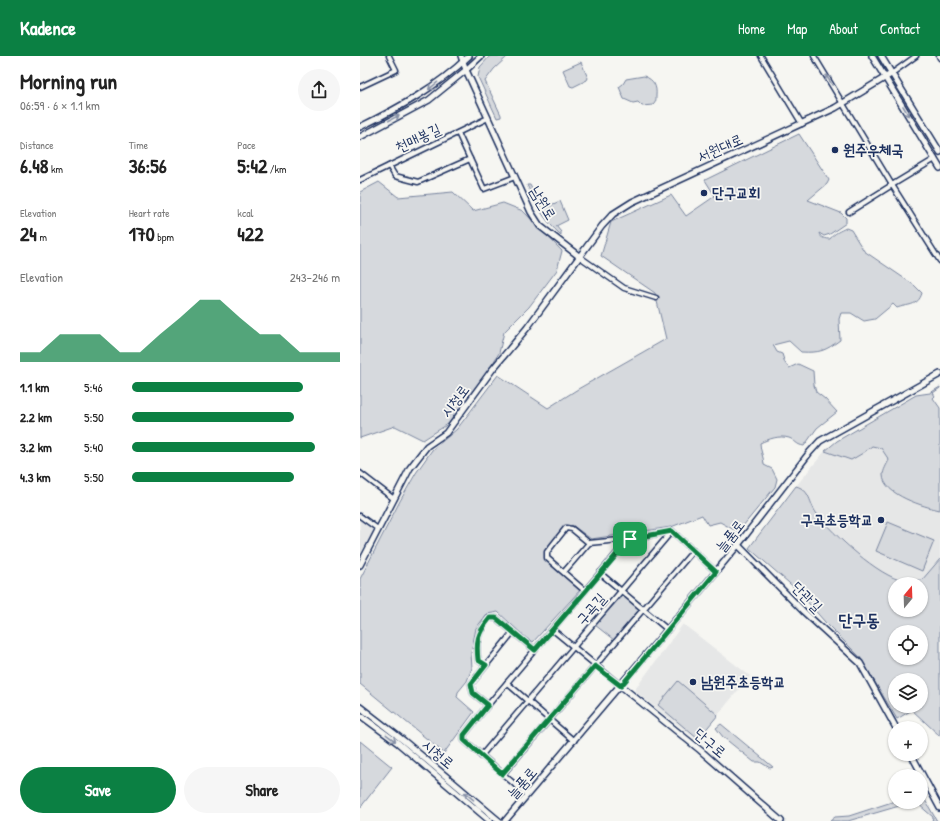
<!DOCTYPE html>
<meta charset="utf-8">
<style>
body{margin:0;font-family:"Patrick Hand","Poor Story",sans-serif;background:#f6f6f6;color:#222;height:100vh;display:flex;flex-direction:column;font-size:15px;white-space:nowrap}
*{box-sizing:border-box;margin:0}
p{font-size:13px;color:#767676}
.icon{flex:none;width:22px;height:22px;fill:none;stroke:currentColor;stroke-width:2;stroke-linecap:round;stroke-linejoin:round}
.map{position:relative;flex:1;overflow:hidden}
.details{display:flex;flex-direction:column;background:#fff;width:360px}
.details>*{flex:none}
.needle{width:26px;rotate:19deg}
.fabs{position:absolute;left:528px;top:521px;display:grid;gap:8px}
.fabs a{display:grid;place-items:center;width:40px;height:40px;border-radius:50%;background:#fff;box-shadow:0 1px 3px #0004;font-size:20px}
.pin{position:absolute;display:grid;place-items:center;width:34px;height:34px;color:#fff;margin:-17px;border-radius:8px;box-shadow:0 2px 6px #0006}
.round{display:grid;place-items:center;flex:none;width:42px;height:42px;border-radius:21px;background:#f6f6f6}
.headline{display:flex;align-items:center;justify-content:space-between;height:68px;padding:0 20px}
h1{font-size:22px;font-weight:700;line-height:30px}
.figures{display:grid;grid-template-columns:repeat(3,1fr);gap:6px;height:68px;padding:4px 20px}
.figures div{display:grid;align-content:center}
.figures b{font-size:20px;font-weight:700}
.figures small{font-size:11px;font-weight:400}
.figures p{font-size:11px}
.chart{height:112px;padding:8px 20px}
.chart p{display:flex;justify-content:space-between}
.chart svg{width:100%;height:72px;margin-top:4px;fill:#0b8043;opacity:.7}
.button{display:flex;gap:8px;margin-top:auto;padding:8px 20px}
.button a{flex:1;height:46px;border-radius:24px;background:#0b8043;color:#fff;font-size:16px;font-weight:700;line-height:46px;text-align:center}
.button a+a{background:#f6f6f6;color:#222}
ul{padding:0 20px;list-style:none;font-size:13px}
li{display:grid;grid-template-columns:64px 48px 1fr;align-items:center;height:30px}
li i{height:10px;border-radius:5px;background:#0b8043}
header{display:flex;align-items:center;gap:24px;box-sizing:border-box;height:56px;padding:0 20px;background:#0b8043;color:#fff}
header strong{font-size:19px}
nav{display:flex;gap:22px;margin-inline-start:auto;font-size:14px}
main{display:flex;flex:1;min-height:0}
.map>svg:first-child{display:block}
</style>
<header>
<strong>Kadence</strong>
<nav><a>Home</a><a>Map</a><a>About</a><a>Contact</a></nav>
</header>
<main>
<section class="details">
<div class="headline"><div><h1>Morning run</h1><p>06:59 · 6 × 1.1 km</p></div><a class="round"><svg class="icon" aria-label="share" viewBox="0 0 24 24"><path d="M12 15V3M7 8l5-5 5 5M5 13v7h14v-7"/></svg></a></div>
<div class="figures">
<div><p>Distance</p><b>6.48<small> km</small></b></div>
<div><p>Time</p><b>36:56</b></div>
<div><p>Pace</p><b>5:42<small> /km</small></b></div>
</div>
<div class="figures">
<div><p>Elevation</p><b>24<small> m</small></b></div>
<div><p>Heart rate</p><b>170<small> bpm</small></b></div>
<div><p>kcal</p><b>422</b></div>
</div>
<div class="chart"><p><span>Elevation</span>243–246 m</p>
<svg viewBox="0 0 160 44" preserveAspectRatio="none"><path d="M0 44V38L10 38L20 27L30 27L40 27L50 38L60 38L70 27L80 17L90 6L100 6L110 17L120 27L130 27L140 38L150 38L160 38V44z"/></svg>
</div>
<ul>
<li><b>1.1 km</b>5:46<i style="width:82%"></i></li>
<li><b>2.2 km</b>5:50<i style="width:78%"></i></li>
<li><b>3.2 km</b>5:40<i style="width:88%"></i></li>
<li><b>4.3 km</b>5:50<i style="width:78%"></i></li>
</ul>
<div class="button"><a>Save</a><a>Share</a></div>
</section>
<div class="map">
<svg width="580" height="765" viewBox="0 0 580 765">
<rect width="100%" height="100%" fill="#f6f6f2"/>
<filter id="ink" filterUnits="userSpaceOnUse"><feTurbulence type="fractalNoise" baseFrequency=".025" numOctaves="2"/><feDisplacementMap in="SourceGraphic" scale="8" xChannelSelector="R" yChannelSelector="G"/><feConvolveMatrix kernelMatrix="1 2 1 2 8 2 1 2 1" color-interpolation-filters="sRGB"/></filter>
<g filter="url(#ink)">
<g fill="#e6e7e7">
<path d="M512 390 521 392 529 404 523 419 569 452 580 454V503L562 524 544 525 523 517 499 499 469 472 456 457 449 441 436 430 465 395 491 404 503 397Z"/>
<path d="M0 464 12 473 14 476 0 498Z"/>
<path d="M323 568 390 620 337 684 277 637 276 634V632Z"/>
</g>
<g fill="#d6d9dd" stroke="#78849e" fill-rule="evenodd">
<path d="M130 0H148L134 13 125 25 141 59V61L137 62 118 21 120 11Z"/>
<path d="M221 6 228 22 227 24 213 31 210 30 203 14Z"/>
<path d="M284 20C294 24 297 30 296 40 296 44 296 46 293 49L282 50 278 46 273 47 264 43 259 31 263 28 266 23Z"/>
<path d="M439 78 469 124 467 128 448 144 481 157 486 162V167L470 178 464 180 459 177C460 182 465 183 470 183 474 177 480 175 486 172L491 174 504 195 554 229 562 237C558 251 547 248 537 252L533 248 515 263 504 265 491 257H481L479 263 480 284C465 295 460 297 441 296L429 285 413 289 417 296 422 298 425 307 429 312 438 308 453 315 454 329 456 336 465 343 477 356 457 372 444 390C436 389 435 384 429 382 419 379 409 383 400 387 400 395 404 401 404 409L412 413 417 423 415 431 378 476 360 466 348 469 342 459 311 471 231 483 212 469 197 481 186 493 187 504 221 533 173 586 166 582 138 556 127 558 116 572 111 597 112 612 107 625 98 636 97 641 114 656 84 697 0 628V523L40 445 56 417 72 394 97 373 138 319 188 352 218 333 306 283 295 237 241 200 251 166 311 139 326 160 355 140 345 124Z"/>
<path d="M19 126 38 141 93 136 113 155 143 147 163 155 202 195 197 214 169 251 144 276 139 297 130 312 88 368 63 384 35 370 0 382V136Z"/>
<path d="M167 129H170L183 155 182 153 200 145 208 164 196 170 201 176V179C183 163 177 150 167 129Z"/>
<path d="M580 331V332L573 337 575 340 573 342 580 352V454C565 451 523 439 523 419 523 415 527 408 529 404L521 392 512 390 503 397 491 404 465 395 477 385 556 339 570 337Z"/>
<path d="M436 430C451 434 449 448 457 458 473 478 519 521 544 525 549 526 556 524 562 524L580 503V680L552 654 537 663 500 601 465 566 437 534 389 492ZM535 528H561V554H535ZM535 576H561V602H535ZM535 624H561V650H535Z"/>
<path d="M528 466 574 485 562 515 516 495Z"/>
<path d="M262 540H265L280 553 254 584 235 569Z"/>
<path d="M318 625 358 659 338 683 298 649Z"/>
<path d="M361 668 413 711 410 712 400 706H394L363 681 356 672Z"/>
<path d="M0 685 32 711 0 752Z"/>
<path d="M561 737 577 765H572L573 761 558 748 553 746 488 765H470L475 761 489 760 535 745 561 746Z"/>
</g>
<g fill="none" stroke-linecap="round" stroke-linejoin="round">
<defs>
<g id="minor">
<path d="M401 0 442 68"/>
<path d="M454 0 532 129 580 205"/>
<path d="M579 0 580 2"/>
<path d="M531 18 556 0"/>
<path d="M0 31 36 14 29 0"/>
<path d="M110 103 124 133 155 121"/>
<path d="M29 110 35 120 58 126 110 103 98 77"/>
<path d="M0 124 128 62"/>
<path d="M489 156 532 129 575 103"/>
<path d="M220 201 264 232 296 242"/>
<path d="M0 417 34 443"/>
<path d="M0 460 18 473"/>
<path d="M204 516 229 487 269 483 312 475 356 516"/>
<path d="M240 517 308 574"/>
<path d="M225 535 187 502V496L206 472 212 473 229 487"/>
<path d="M193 574 261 630"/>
<path d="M125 609 118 604C116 585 117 578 129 562H136L175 594"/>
<path d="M147 627 214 685"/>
<path d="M128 649 113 637 111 628 153 576"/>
<path d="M121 700 312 475"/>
<path d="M143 718 333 495"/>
<path d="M167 739 104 684V679L128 649 269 483"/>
</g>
<g id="tertiary">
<path d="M101 0 106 14 171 156 180 170 220 201"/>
<path d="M512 0 580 112"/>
<path d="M521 0 580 96"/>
<path d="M0 71C39 52 77 31 109 0"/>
<path d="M0 81 69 44 106 14 121 0"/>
<path d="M378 489 443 555 500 607 536 672"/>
<path d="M0 509 50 412 67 390 86 377 132 314 167 272 242 170 253 158 272 146 475 52 531 18"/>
<path d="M261 630 340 694 421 765"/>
<path d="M0 651 44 685 139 765"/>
<path d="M0 659 38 687 130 765"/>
<path d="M551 698 580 752"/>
<path d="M145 765 340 535 378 489 450 396 460 385 580 318"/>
</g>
</defs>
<use href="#minor" stroke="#1b2f5e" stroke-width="7"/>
<use href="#tertiary" stroke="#1b2f5e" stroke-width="8"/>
<use href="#minor" stroke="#f6f6f2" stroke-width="4"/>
<use href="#tertiary" stroke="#f6f6f2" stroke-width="5"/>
</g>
<defs><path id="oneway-shaft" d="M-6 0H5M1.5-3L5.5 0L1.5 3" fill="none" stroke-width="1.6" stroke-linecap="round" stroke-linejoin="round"/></defs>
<g stroke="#8892a8">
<use href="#oneway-shaft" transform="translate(469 24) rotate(-122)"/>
<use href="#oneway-shaft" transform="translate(73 30) rotate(141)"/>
<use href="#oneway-shaft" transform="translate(546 55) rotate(59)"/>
<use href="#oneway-shaft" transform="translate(34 62) rotate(-28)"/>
<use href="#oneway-shaft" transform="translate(31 682) rotate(37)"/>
<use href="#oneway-shaft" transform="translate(109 740) rotate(-140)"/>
</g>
</g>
<g fill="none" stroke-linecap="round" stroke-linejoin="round" filter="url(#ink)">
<defs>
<path id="route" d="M312 475 356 516 261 630 235 610 142 718 104 684V679L128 649 113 637 111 628 126 609 118 604C116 585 117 578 130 562H136L175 594 270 483Z"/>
</defs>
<use href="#route" stroke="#fff" stroke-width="8"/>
<use href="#route" stroke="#0b8043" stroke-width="5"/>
</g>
<g fill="#1b2f5e" stroke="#f6f6f2" stroke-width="1.5">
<circle cx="475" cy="94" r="4"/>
<circle cx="344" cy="137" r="4"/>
<circle cx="521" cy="464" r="4"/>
<circle cx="333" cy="626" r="4"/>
</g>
<g text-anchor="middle" stroke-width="3.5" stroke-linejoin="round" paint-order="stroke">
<g font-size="15" fill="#1b2f5e" stroke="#f6f6f2">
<text transform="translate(58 82) rotate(-25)" y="5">천매봉길</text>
<text transform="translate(360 92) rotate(-24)" y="5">서원대로</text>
<text transform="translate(183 147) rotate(59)" y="5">남원로</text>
<text transform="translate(95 345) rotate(-53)" y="5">시청로</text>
<text transform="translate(370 480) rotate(-52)" y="5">늘품로</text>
<text transform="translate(447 541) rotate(45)" y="5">단관길</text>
<text transform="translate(231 553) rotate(-49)" y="5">구곡길</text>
<text transform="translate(350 687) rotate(40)" y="5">단구로</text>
<text transform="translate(78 698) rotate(40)" y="5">시청로</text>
<text transform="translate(162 727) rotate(-49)" y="5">늘품로</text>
</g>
<g font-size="15" font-weight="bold" fill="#1b2f5e" stroke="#f6f6f2" text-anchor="start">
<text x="483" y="99">원주우체국</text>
<text x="352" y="142">단구교회</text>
<text x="513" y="469" text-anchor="end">구곡초등학교</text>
<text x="341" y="631">남원주초등학교</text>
</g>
<g font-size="17" font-weight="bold" fill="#1b2f5e" stroke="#f6f6f2">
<text x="499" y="570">단구동</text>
</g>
</g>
</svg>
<div class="fabs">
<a><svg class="needle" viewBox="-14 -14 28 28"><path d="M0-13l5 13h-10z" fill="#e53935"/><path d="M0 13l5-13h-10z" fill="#767676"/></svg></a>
<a><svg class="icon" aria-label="locate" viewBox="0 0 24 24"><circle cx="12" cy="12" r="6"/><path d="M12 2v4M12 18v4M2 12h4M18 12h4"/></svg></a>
<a><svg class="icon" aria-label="layers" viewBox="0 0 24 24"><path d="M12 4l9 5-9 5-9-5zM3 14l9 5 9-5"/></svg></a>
<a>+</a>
<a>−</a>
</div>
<div class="pin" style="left:270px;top:483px;background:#1e9e55"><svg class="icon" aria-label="arrive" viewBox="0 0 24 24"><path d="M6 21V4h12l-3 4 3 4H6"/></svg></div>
</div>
</main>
